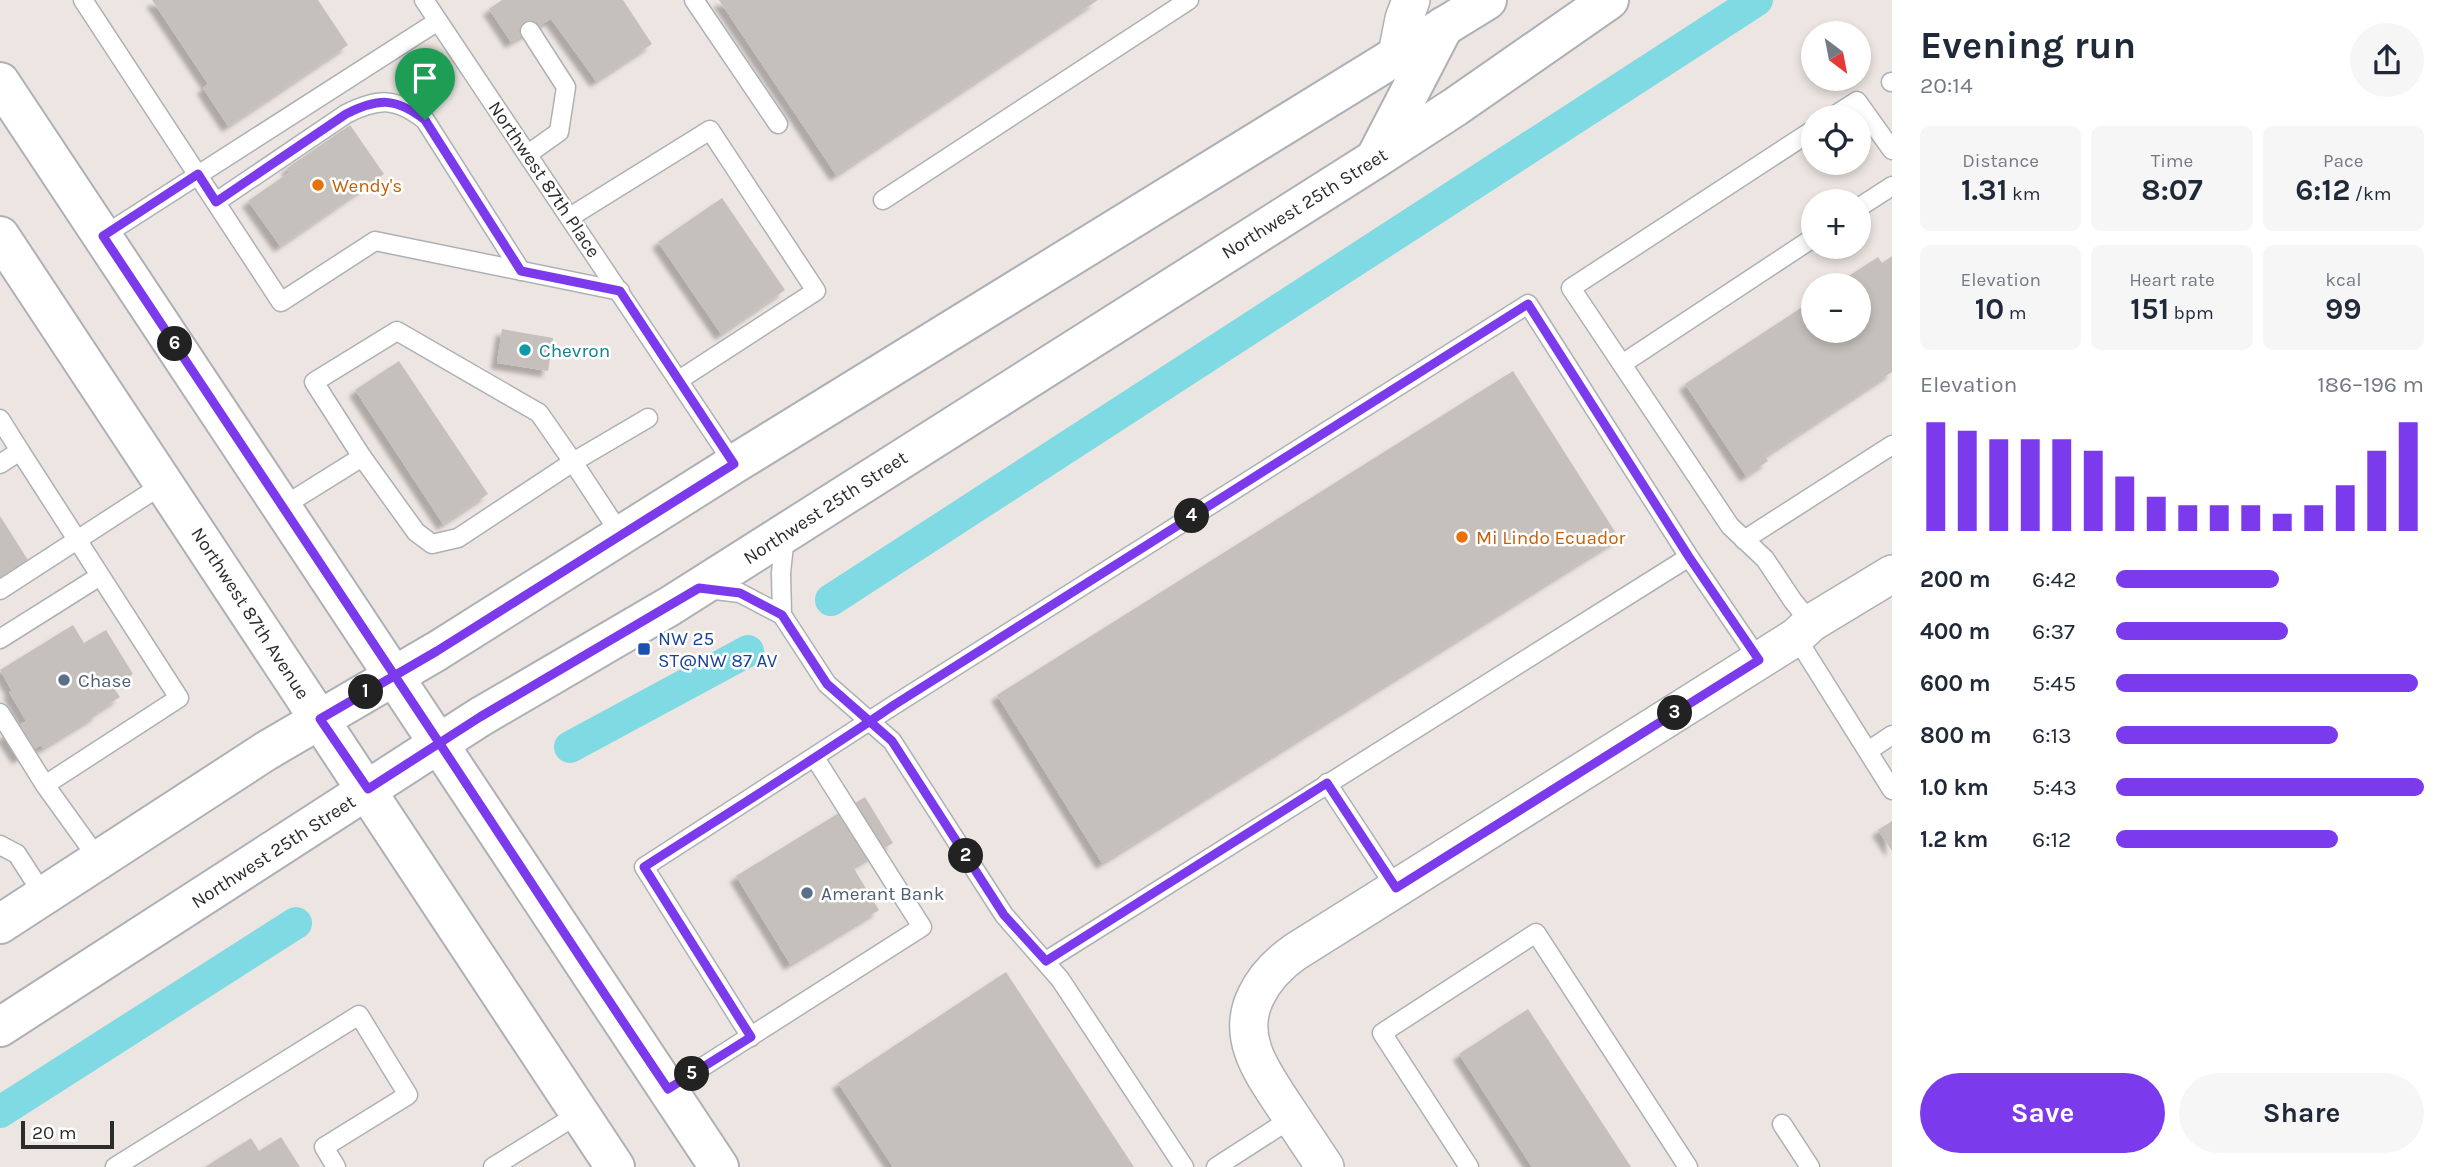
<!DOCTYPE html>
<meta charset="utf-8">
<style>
body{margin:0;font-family:Karla,sans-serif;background:#f6f6f7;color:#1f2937;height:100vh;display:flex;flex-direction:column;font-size:26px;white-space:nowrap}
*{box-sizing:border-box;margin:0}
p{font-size:23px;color:#747a83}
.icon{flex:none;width:38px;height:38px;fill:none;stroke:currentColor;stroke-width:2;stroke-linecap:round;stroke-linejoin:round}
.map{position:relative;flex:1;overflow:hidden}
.sheet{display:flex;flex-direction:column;background:#fff;width:560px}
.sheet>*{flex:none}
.needle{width:46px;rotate:148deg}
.fabs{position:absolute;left:1801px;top:21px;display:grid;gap:14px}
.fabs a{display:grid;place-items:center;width:70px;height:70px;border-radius:50%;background:#fff;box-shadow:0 4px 10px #0003;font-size:35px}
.scale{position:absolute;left:21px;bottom:18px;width:93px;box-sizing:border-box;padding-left:7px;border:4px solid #2c2c2c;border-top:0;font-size:19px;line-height:24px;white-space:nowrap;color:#2c2c2c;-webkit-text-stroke:5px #fff;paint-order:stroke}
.pin{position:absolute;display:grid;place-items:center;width:60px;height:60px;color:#fff;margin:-72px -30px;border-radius:50% 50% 50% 0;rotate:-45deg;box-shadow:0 0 7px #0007}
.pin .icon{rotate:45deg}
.km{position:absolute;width:35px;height:35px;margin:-18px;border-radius:50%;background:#222;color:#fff;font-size:19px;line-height:35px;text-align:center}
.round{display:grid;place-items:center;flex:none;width:74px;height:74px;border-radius:37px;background:#f6f6f7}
.summary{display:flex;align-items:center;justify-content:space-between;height:119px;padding:0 28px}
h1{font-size:38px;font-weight:700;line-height:52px}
.stats{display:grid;grid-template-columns:repeat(3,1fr);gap:10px;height:119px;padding:7px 28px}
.stats div{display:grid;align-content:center;border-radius:10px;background:#f6f6f7;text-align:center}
.stats b{font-size:30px;font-weight:700}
.stats small{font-size:19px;font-weight:400}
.stats p{font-size:19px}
.chart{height:196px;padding:14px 28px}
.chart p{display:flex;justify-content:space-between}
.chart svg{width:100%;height:126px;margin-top:7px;stroke:#7c3aed;stroke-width:6}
.action{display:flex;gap:14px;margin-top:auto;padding:14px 28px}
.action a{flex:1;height:80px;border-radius:42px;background:#7c3aed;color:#fff;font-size:28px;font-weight:700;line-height:80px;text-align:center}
.action a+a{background:#f6f6f7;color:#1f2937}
ul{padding:0 28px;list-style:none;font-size:23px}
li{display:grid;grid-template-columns:112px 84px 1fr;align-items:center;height:52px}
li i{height:18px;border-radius:9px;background:#7c3aed}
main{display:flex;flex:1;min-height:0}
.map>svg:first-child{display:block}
</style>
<main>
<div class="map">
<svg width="1892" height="1167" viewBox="0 0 1892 1167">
<defs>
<filter id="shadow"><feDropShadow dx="-6" dy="6" stdDeviation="2" flood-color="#0004"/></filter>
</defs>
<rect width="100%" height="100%" fill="#ece5e1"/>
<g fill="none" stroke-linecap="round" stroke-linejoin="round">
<g stroke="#7fdae3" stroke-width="32">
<path d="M831 600 1757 0"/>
<path d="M570 747 748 651"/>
<path d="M0 1112 296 923"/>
</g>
</g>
<g fill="#c5c0bc" filter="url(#shadow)">
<path d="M152 0H318L348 45 228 126 203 88 208 84Z"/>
<path d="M502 0H623L652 44 596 81 551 19 511 42 489 9Z"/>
<path d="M719 0H1098L836 175Z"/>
<path d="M350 125 384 174 280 246 248 201 290 172 287 168Z"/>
<path d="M722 198 785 290 721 334 658 242Z"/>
<path d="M1892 256V372L1765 456 1768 461 1746 476 1685 384 1813 300V331H1858V285H1835L1878 257 1882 263Z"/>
<path d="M502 329 553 338 548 371 497 363Z"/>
<path d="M399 361 488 494 443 524 355 390Z"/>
<path d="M1513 371 1619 538 1102 863 997 695Z"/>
<path d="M0 516 28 560 0 578Z"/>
<path d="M73 625 84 643 106 630 133 674 113 687 120 697 97 712 98 714 43 748 41 745 18 758 3 735 26 721 9 692 12 691 0 670Z"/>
<path d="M865 797 893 843 853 867 879 910 790 964 736 876Z"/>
<path d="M1892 821V851L1878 830Z"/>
<path d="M1006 972 1134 1167H893L838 1083Z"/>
<path d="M1528 1009 1631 1167H1532L1459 1054Z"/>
<path d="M281 1137 300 1167H205L251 1138 259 1151Z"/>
</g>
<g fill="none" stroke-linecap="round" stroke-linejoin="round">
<defs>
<g id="lane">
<path d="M83 0 281 302 375 241 620 291"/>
<path d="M424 0 734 464"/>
<path d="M694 0 778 124"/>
<path d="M1891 82H1892"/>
<path d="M1832 117 1857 101 1892 150"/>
<path d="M528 154 559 132 566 87 530 31"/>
<path d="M883 200 1189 0"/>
<path d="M216 202 346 114C378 98 395 97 425 120L521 271"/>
<path d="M1858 208 1892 186"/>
<path d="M570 217 710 130 816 291 679 380"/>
<path d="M103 236 438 21"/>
<path d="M1622 364 1813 238"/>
<path d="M0 419 20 451"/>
<path d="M362 457 314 382 397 331 539 413 573 462 648 418"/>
<path d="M0 464 20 451 179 698 45 785 99 860"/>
<path d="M282 507 362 457 416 532 432 544 458 538 573 462 621 535"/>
<path d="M1744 540 1892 445"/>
<path d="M707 589 740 593 782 615 827 684 892 741 1004 915 1060 979 1184 1167"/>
<path d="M0 590 165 483"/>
<path d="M782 615 781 573 785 535"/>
<path d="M1811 623 1793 601 1765 559 1730 526 1571 288 1813 130"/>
<path d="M1796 637 1892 790"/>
<path d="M0 639 100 576"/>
<path d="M0 713 45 785"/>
<path d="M1868 751 1892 735"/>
<path d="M1327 783 1396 888"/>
<path d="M0 845 17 854 44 896"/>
<path d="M1046 961 1689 557"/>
<path d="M751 1037 644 867 894 705 1528 304 1689 557 1759 660"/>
<path d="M668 1089 922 927 815 758"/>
<path d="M1782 1124 1810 1167"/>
<path d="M115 1167 359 1015 408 1095 324 1147 336 1167"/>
<path d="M493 1167 580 1113"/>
<path d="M1216 1167 1292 1118"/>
<path d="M1469 1167 1382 1033 1536 933 1688 1167"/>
</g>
<g id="street">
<path d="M1397 54 1404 19 1411 0"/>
<path d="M1325 1167C1311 1146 1297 1125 1283 1104 1261 1071 1236 1036 1256 996 1265 977 1278 964 1295 952L1796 637 1811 623 1892 574"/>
</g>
<g id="secondary">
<path d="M0 82 719 1167"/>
<path d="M1376 157 1444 26"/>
<path d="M0 236 615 1167"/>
<path d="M0 924 266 751 437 651 734 464 1487 0"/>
<path d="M0 1027 480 717 670 606 1375 159 1455 107 1609 0"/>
</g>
</defs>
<use href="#lane" stroke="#adb1b7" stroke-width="21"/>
<use href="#street" stroke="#adb1b7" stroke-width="40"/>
<use href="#secondary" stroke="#adb1b7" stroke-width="42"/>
<use href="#lane" stroke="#fff" stroke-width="18"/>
<use href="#street" stroke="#fff" stroke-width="37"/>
<use href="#secondary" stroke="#fff" stroke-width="38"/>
</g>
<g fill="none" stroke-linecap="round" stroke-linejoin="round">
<defs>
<path id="route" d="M425 120 521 271 620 291 734 464 437 651 320 719 368 789 480 717 699 588 740 593 782 615 827 684 892 741 1004 915 1046 961 1327 783 1396 888 1759 660 1689 557 1528 304 894 705C812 761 728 813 644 867L751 1037 668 1089C591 975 516 859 440 744 328 574 215 405 103 236L198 174 216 202 346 114C378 98 395 97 425 120"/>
</defs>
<use href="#route" stroke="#fff" stroke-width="14"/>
<use href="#route" stroke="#7c3aed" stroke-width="9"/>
</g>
<g fill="#e8710a" stroke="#fff" stroke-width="2.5">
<circle cx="318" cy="185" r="7"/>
<circle cx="1462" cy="537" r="7"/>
</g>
<circle fill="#0f9aa8" stroke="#fff" stroke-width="2.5" cx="525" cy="350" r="7"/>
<rect fill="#1a4fb4" stroke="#fff" stroke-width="2.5" x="637" y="642" width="14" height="14" rx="3.5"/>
<g fill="#5c6f8a" stroke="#fff" stroke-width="2.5">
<circle cx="64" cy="680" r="7"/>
<circle cx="807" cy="893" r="7"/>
</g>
<g text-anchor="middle" stroke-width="5" stroke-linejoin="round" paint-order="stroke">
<g font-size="19" fill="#2c2c2c" stroke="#fff">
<text transform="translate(545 179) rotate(56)" y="7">Northwest 87th Place</text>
<text transform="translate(1304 203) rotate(-32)" y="7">Northwest 25th Street</text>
<text transform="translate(825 507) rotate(-33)" y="7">Northwest 25th Street</text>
<text transform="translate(251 613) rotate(57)" y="7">Northwest 87th Avenue</text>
<text transform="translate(273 851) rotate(-33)" y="7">Northwest 25th Street</text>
</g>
<g font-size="19" fill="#c56008" stroke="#fff" text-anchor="start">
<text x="332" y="192">Wendy's</text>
<text x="1476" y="544">Mi Lindo Ecuador</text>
</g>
<g font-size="19" fill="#0d838f" stroke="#fff" text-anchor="start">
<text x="539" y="357">Chevron</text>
</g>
<g font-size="19" fill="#164399" stroke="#fff" text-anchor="start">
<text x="658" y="645">NW 25<tspan x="658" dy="22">ST@NW 87 AV</tspan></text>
</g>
<g font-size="19" fill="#4e5e75" stroke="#fff" text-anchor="start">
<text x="78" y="687">Chase</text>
<text x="821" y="900">Amerant Bank</text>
</g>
</g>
</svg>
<div class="fabs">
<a><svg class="needle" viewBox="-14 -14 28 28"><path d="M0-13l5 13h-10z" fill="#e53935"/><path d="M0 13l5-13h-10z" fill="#747a83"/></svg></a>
<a><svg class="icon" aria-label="locate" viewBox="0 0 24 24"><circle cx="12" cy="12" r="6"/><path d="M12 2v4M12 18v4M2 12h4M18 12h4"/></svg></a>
<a>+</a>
<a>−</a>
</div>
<div class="scale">20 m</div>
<div class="pin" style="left:425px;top:120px;background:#1e9e55"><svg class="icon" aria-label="arrive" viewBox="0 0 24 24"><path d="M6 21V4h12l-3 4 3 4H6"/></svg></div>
<b class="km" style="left:366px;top:692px">1</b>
<b class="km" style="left:966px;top:856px">2</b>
<b class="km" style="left:1675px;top:713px">3</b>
<b class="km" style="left:1192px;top:516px">4</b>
<b class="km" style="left:692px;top:1074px">5</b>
<b class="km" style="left:175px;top:344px">6</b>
</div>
<section class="sheet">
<div class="summary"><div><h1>Evening run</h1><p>20:14</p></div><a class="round"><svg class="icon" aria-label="share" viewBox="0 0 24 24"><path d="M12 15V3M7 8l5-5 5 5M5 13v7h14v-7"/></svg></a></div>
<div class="stats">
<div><p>Distance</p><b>1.31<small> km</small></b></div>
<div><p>Time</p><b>8:07</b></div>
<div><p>Pace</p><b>6:12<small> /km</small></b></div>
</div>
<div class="stats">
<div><p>Elevation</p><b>10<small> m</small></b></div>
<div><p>Heart rate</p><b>151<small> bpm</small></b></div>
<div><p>kcal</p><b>99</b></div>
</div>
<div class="chart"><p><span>Elevation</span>186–196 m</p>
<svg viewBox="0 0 160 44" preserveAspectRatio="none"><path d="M5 44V6M15 44V9M25 44V12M35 44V12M45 44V12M55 44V16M65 44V25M75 44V32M85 44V35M95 44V35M105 44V35M115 44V38M125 44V35M135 44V28M145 44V16M155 44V6"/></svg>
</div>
<ul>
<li><b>200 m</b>6:42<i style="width:53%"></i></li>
<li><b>400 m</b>6:37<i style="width:56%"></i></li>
<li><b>600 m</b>5:45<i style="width:98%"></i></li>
<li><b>800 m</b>6:13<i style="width:72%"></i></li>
<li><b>1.0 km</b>5:43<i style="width:100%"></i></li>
<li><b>1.2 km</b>6:12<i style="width:72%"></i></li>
</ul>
<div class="action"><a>Save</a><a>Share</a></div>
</section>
</main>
